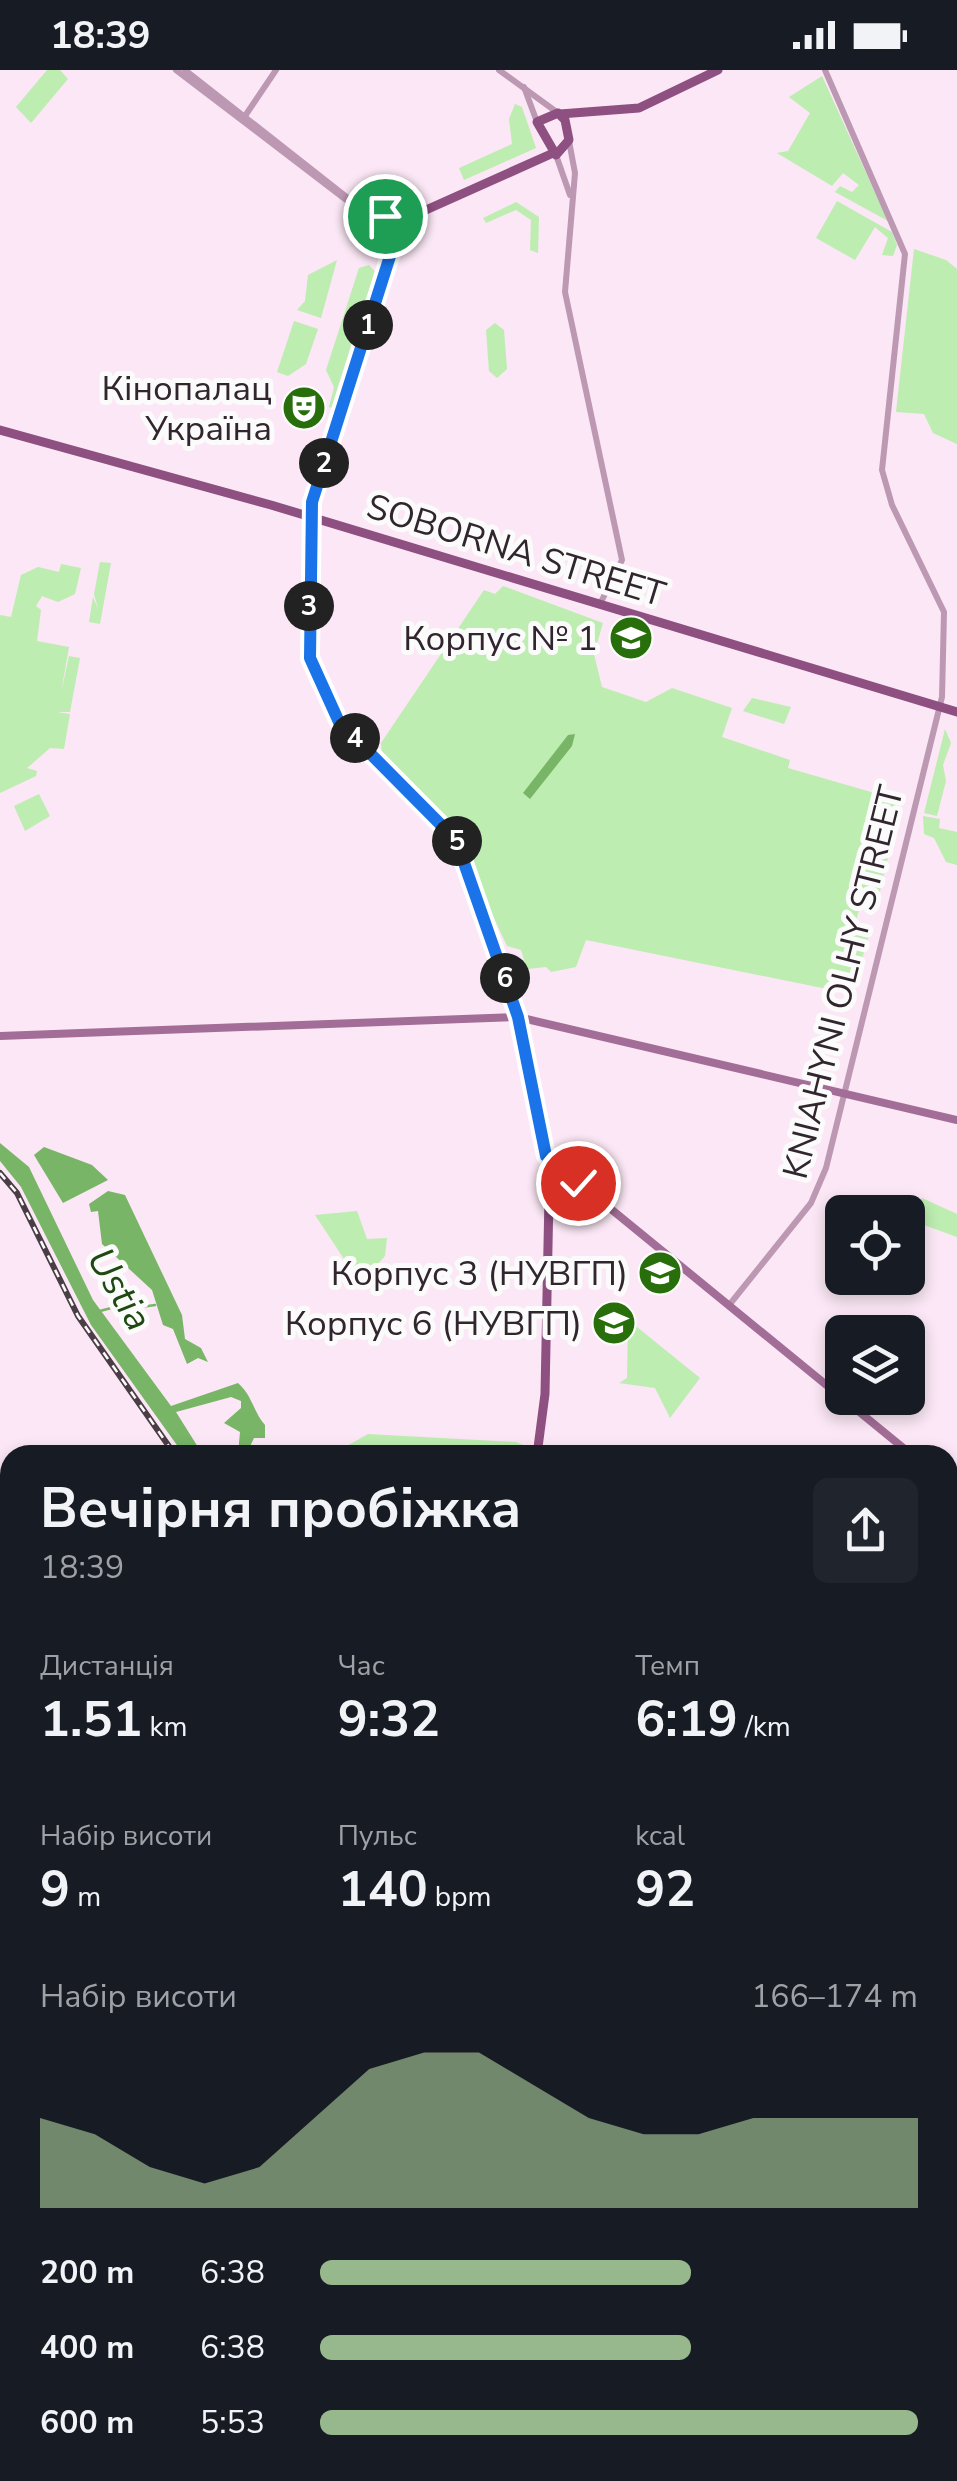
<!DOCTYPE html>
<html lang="uk">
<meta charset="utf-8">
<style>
body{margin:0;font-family:"Nunito Sans",sans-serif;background:#20242c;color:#f1f3f6;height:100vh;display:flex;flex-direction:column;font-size:38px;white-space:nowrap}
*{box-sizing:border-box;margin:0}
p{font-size:32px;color:#9ea1a6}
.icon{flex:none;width:55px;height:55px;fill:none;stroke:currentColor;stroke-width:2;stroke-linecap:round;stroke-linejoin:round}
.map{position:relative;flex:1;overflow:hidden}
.panel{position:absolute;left:0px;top:1375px;width:958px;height:1038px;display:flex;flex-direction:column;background:#171b24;border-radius:30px 30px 0 0;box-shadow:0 5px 15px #0003}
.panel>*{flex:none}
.tools{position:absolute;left:825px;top:1125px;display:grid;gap:20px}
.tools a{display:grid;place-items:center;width:100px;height:100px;border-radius:15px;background:#171b24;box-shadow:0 5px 15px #0003;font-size:50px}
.pin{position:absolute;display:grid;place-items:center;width:85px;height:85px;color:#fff;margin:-42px;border:5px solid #fff;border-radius:50%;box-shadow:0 2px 10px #0007}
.km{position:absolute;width:50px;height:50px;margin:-25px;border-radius:50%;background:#222;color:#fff;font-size:28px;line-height:50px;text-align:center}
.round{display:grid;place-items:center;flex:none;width:105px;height:105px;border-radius:15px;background:#20242c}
.headline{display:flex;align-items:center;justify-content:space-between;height:170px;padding:0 40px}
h1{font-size:55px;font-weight:700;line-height:75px}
.metrics{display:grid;grid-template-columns:repeat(3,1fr);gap:15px;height:170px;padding:10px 40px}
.metrics div{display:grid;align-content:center}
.metrics b{font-size:50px;font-weight:700}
.metrics small{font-size:28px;font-weight:400}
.metrics p{font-size:28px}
.chart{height:280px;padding:20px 40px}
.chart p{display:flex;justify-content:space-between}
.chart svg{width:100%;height:180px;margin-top:10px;fill:#97b78c;opacity:.7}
ul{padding:0 40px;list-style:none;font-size:32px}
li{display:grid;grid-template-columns:160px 120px 1fr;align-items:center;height:75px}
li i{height:25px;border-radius:12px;background:#97b78c}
.status{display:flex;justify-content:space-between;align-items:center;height:70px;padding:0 50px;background:#171b24;direction:ltr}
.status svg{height:28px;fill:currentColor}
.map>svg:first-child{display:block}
</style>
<div class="status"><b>18:39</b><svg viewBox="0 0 49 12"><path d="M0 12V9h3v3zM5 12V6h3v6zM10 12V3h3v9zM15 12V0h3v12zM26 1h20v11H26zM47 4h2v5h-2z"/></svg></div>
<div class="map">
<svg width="957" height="2411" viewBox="0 0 957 2411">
<rect width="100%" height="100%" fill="#fbe7f5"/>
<g fill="#bdedb0">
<path d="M47 0H60L68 9 31 53 16 37Z"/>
<path d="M822 6 888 151 835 122 840 116 852 122 859 115 843 103 832 116 777 83 788 81 810 43 789 27Z"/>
<path d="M515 34 522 37 536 78 464 110 459 98 512 74 509 49Z"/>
<path d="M837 131 892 162 897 175 893 186 882 185 888 168 875 157 855 190 816 168Z"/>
<path d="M516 132 539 147 538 183 530 180 531 150 516 140 486 153 483 148Z"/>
<path d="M914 179 946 190 957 199V374L933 363 924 344 896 342Z"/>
<path d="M337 190 321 248 297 240 305 231 308 205Z"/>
<path d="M369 195 379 206 336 339 329 337 334 317 326 300 359 198Z"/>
<path d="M294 251 318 259 306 294 288 306 277 302Z"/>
<path d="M495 253 504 260 507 299 497 308 489 301 486 260Z"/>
<path d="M100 492 111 493 100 554 89 552 93 527 98 539 94 524Z"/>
<path d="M61 494 81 498 75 524 58 532 42 526 36 536 41 540 37 571 69 577 61 623 69 586 80 588 70 642H57L70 644 64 679 50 678 27 698 37 701 36 706 0 723V545L11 547 21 505 38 497 59 502Z"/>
<path d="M503 516 603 553 594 584 602 617 646 632 672 618 732 638 722 667 790 690 788 698 878 724 900 736 878 830 869 828 866 839 860 837 853 860 869 865 852 924 586 870 576 897 551 902 546 897 527 899 521 880 507 876 486 831H478L458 772 383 696 381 673 484 520 495 524Z"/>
<path d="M752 628 791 637 784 654 743 641Z"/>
<path d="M945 659 951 673 943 695 946 711 937 746 924 743Z"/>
<path d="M39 724 50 746 25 761 14 736Z"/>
<path d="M923 746 940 749 939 758 957 762V795L946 792 934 768 924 764Z"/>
<path d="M922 1128 957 1144V1167L913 1151 909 1138Z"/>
<path d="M357 1141 367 1169 387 1168 385 1186 368 1205 348 1195 315 1145Z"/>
<path d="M632 1253 700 1308 670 1348 655 1318 619 1313 627 1308 628 1254Z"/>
<path d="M368 1364 516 1372 523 1375 516 1385H331Z"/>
</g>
<g fill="#78b566">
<path d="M575 664 572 676 530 729 523 723 568 665Z"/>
<path d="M0 1073 29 1097 93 1230 171 1336 238 1313C252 1325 253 1341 265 1355V1368H254L246 1385 238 1384 240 1362 224 1353 241 1338V1331L231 1327 176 1342 203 1385H184L91 1255 21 1117 0 1091Z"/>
<path d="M44 1077 92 1095 108 1110 63 1133 34 1085Z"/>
<path d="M108 1121 125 1125 182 1245 185 1269 201 1278 208 1292 198 1288 187 1294 173 1259 163 1255 152 1220 102 1174 98 1141 91 1142 89 1134Z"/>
<path d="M10 1849V2402L244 2403 241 2411H0V1855Z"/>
</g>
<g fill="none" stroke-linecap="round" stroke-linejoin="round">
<g stroke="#78b566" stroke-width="2.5">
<path d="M100 1241 126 1234 134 1238 155 1235"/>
<path d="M0 1528 10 1533"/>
<path d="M0 1815 9 1809"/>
</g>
<g stroke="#bc98b3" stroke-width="6">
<path d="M176 0 396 168"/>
<path d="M185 0 362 139 399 161"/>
<path d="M499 0 558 43"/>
<path d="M524 17 537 52"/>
<path d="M245 46 276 0"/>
<path d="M569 71 575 103 565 222 622 490 600 534"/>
<path d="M556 85 570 125"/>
<path d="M372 143 412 147"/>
<path d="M382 162 390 186"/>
<path d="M730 1234 811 1133 826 1098 942 627 944 542 892 435 882 400 905 184 825 0"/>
<path d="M0 1410 10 1418"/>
</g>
<g stroke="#a26d96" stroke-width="8">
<path d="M0 966 518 947 957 1050"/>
<path d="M546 1086 912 1385"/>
<path d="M548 1100 573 1112"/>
<path d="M549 1126 576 1113"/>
<path d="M948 1413 957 1421"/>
<path d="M948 1613 957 1615"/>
<path d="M472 2411 473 2402"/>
</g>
<g stroke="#8e4f81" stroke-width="9">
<path d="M558 43 565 50 569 70 556 85 537 52Z"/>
<path d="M560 44 639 38 718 0"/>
<path d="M0 360 271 435 957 642"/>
<path d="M537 1385 545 1324 549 1126 546 1086 518 947 456 769 339 652 310 588 313 432 397 164 417 144 551 84"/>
<path d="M0 1705 10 1706"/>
</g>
<defs>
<path id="rail" d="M0 1103 17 1123 78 1246 175 1385"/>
</defs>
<use href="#rail" stroke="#4a3d46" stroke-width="6"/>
<use href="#rail" stroke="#fbfbfb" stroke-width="2.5" stroke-dasharray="8" stroke-linecap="butt"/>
</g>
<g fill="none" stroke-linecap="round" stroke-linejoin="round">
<defs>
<path id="route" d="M385 146 412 147 397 164 312 432 310 588 339 652 456 770 518 947 546 1086 578 1113"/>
</defs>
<use href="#route" stroke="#fff" stroke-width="20"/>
<use href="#route" stroke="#1a73e8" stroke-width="12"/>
</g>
<defs>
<symbol id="theatre-disc" viewBox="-11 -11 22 22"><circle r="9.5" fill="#286e0b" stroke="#fbfbfb"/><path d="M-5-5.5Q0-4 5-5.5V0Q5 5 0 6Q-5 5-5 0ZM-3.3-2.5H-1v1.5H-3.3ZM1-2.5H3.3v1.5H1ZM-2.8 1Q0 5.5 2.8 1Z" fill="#fff"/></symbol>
<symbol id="university-disc" viewBox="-11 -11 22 22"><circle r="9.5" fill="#286e0b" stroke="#fbfbfb"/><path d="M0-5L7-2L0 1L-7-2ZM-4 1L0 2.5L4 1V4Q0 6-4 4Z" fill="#fff"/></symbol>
</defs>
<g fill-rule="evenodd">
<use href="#theatre-disc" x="279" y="313" width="50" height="50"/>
<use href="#university-disc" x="606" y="543" width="50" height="50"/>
<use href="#university-disc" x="635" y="1178" width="50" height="50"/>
<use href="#university-disc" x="589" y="1228" width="50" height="50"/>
</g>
<g text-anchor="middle" stroke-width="10" stroke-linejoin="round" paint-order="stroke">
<g font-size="35" fill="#31252e" stroke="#fbfbfb" text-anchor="end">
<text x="272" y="330">Кінопалац<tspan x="272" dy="40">Україна</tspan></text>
<text x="598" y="580">Корпус № 1</text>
<text x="628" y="1215">Корпус 3 (НУВГП)</text>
<text x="582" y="1265">Корпус 6 (НУВГП)</text>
</g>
<g font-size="35" fill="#31252e" stroke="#fbfbfb">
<text transform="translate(516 480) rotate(17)" y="12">SOBORNA STREET</text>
<text transform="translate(843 912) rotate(-76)" y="12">KNIAHYNI OLHY STREET</text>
</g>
<g font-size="38" font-style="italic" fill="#1f4812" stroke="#fbfbfb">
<text transform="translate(120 1219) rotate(59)" y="13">Ustia</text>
</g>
</g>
</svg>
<div class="tools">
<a><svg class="icon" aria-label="locate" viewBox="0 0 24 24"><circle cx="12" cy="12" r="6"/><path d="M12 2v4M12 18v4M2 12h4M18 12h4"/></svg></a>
<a><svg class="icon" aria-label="layers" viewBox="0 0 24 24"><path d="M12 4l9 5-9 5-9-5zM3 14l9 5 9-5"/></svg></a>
</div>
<div class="pin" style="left:385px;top:146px;background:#1e9e55"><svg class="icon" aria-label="arrive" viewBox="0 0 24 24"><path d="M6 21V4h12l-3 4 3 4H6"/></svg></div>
<div class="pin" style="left:578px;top:1113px;background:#d93025"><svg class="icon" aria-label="check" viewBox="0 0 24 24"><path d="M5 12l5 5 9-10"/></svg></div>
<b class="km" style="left:368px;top:255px">1</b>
<b class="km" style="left:324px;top:393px">2</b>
<b class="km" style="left:309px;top:536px">3</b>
<b class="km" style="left:355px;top:668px">4</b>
<b class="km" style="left:457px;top:771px">5</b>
<b class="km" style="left:505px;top:908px">6</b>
<section class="panel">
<div class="headline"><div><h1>Вечірня пробіжка</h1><p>18:39</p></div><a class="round"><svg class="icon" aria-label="share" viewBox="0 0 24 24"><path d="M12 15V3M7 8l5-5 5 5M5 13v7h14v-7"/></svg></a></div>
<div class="metrics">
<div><p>Дистанція</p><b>1.51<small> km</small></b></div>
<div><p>Час</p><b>9:32</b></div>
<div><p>Темп</p><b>6:19<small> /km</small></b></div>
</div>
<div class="metrics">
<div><p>Набір висоти</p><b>9<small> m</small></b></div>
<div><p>Пульс</p><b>140<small> bpm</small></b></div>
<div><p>kcal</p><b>92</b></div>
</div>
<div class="chart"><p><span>Набір висоти</span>166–174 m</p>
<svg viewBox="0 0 160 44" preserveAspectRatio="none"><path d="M0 44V22L10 26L20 34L30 38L40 34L50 22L60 10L70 6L80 6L90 14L100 22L110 26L120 26L130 22L140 22L150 22L160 22V44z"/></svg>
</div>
<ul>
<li><b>200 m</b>6:38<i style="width:62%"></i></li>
<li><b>400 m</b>6:38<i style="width:62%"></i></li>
<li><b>600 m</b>5:53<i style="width:100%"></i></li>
</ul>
</section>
</div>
